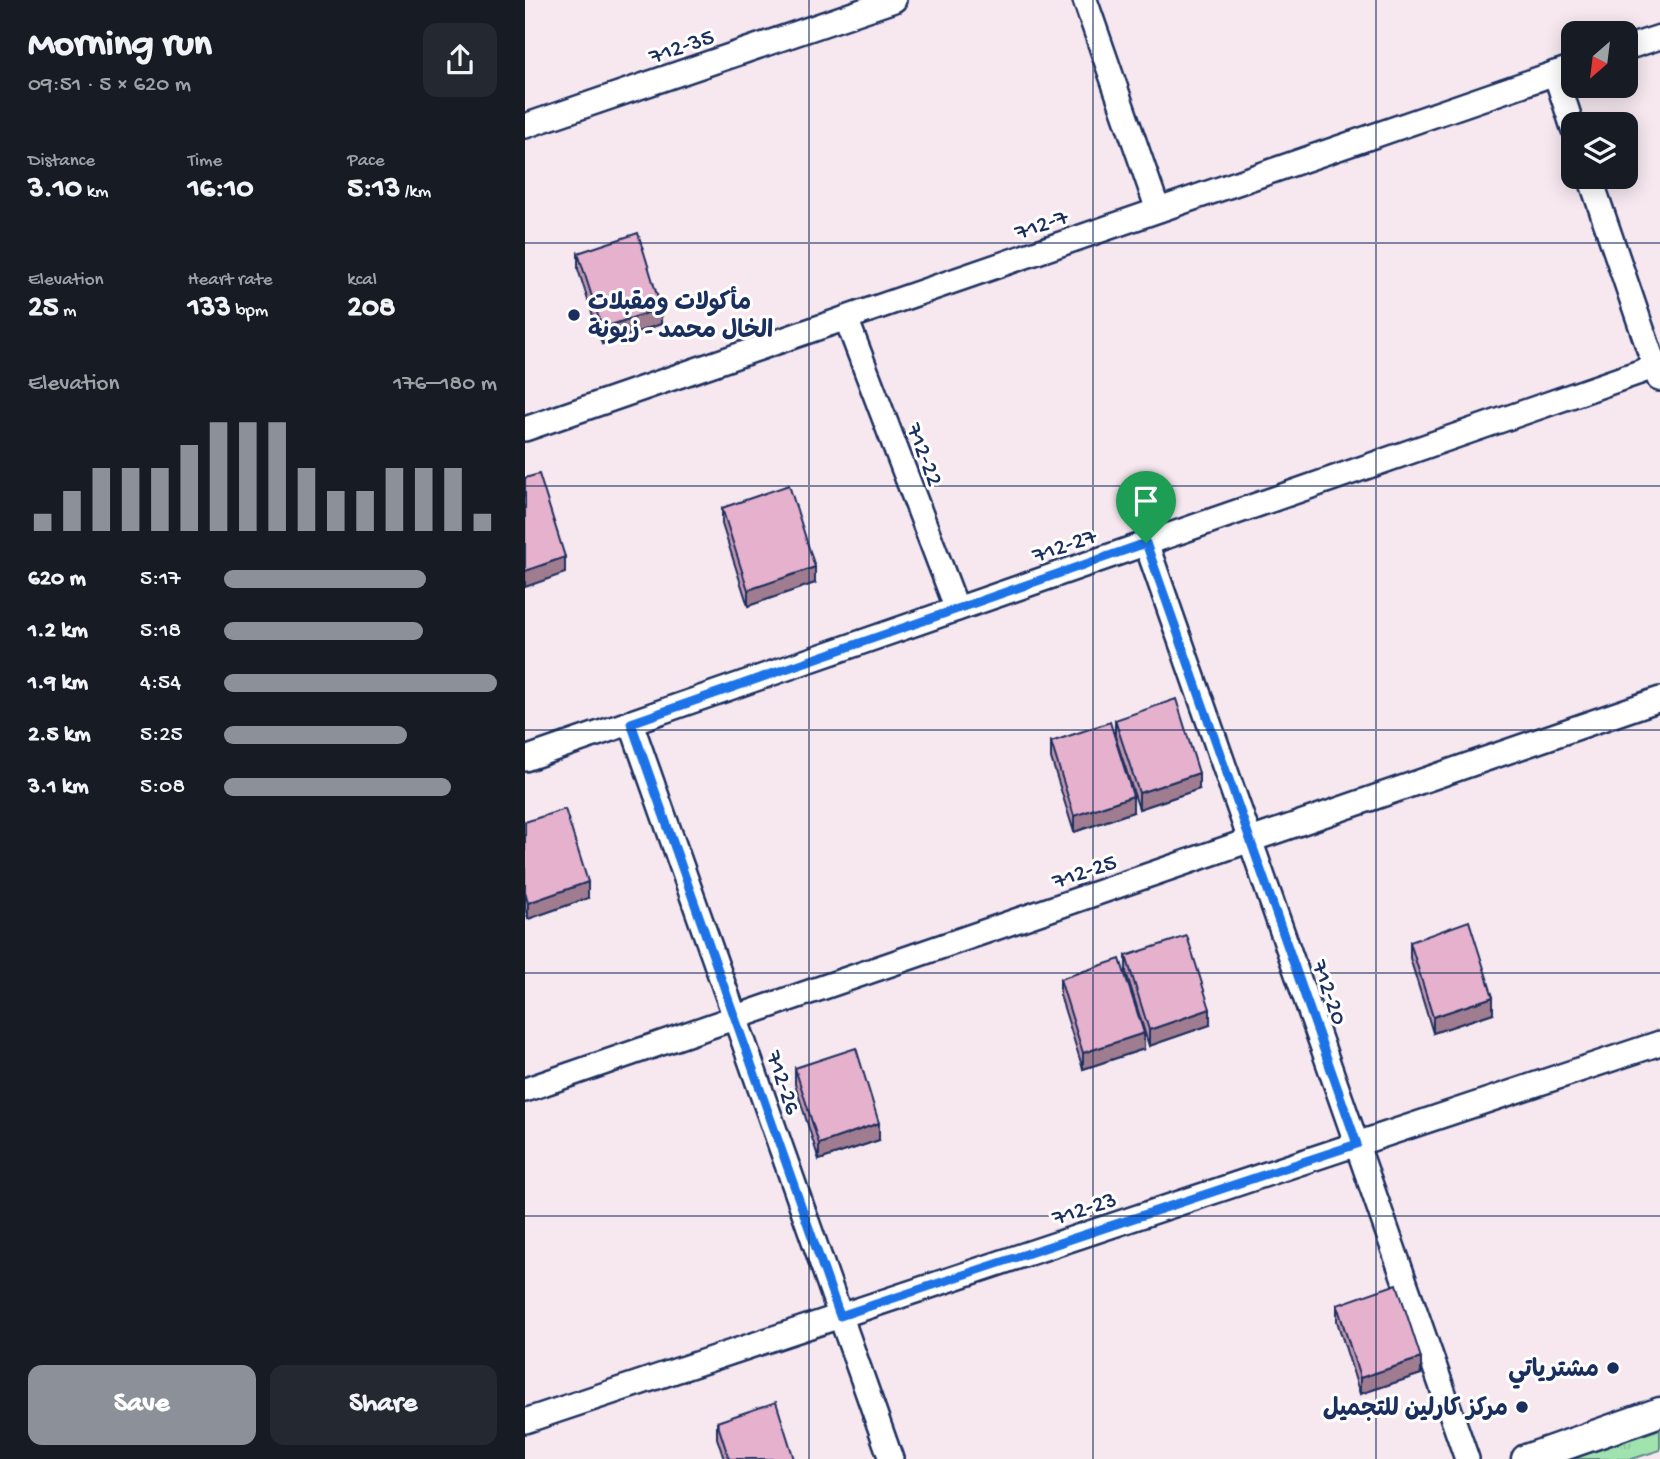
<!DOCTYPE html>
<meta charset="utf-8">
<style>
body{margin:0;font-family:"Gochi Hand","Playpen Sans Arabic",sans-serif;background:#242831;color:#f1f3f6;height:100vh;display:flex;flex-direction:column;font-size:26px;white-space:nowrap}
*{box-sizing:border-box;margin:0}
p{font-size:23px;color:#9ea1a6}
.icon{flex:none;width:38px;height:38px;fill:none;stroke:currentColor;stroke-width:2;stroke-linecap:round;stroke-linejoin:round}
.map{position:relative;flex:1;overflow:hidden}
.panel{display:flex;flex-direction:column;background:#171b24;width:525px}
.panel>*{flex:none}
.needle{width:46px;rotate:208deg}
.buttons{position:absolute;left:1036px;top:21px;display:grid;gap:14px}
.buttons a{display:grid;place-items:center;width:77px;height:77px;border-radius:14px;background:#171b24;box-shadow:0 4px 18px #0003;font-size:35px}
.pin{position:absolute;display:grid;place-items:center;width:60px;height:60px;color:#fff;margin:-72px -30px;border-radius:50% 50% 50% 0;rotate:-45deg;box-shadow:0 0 7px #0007}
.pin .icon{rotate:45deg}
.round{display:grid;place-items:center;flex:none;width:74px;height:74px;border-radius:14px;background:#242831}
.overview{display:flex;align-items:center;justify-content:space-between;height:119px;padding:0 28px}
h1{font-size:38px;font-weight:700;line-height:52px}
.metrics{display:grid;grid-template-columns:repeat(3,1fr);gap:10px;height:119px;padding:7px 28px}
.metrics div{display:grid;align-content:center}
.metrics b{font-size:30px;font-weight:700}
.metrics small{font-size:19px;font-weight:400}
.metrics p{font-size:19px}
.chart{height:196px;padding:14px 28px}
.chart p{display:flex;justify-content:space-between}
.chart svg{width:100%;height:126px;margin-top:7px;stroke:#8c9099;stroke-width:6}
.button{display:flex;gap:14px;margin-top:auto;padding:14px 28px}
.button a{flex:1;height:80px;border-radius:14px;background:#8c9099;color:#fff;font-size:28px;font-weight:700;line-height:80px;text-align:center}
.button a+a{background:#242831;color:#f1f3f6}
ul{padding:0 28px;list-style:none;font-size:23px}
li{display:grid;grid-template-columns:112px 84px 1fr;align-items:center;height:52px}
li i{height:18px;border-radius:9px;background:#8c9099}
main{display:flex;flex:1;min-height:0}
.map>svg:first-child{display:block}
</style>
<main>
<section class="panel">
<div class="overview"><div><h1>Morning run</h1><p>09:51 · 5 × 620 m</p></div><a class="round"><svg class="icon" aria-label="share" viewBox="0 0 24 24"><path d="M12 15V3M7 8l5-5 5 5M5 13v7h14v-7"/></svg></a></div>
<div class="metrics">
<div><p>Distance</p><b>3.10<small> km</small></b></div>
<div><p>Time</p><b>16:10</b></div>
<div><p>Pace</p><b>5:13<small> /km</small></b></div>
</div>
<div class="metrics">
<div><p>Elevation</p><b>25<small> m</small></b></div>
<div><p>Heart rate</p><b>133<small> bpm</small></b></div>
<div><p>kcal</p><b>208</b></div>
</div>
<div class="chart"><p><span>Elevation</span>176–180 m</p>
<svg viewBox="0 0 160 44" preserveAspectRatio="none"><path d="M5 44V38M15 44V30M25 44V22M35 44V22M45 44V22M55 44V14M65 44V6M75 44V6M85 44V6M95 44V22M105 44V30M115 44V30M125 44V22M135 44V22M145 44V22M155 44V38"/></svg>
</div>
<ul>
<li><b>620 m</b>5:17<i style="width:74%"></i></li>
<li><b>1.2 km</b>5:18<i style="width:73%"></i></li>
<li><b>1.9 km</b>4:54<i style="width:100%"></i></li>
<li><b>2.5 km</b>5:25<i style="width:67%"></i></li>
<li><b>3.1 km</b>5:08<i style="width:83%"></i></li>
</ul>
<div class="button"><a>Save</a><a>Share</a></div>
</section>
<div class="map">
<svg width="1135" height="1459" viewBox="0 0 1135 1459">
<defs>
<pattern id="grass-tufts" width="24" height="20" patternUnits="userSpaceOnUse" patternTransform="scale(1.75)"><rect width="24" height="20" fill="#a0e3af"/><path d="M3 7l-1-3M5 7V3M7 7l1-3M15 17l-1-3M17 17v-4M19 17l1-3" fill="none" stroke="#89c399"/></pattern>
</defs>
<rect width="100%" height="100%" fill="#f7e8f0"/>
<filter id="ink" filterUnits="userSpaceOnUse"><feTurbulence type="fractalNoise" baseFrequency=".0143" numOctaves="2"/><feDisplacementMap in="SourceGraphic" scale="14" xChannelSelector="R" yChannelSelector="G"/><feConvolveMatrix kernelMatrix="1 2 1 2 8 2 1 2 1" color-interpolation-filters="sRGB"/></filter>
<g filter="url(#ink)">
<path fill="url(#grass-tufts)" stroke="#5e8986" stroke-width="2" d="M1135 1429V1450L1107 1459H1047Z"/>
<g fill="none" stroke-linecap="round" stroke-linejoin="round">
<defs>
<g id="minor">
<path d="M560 0 633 210"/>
<path d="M1101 48 1135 37"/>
<path d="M1030 73 1048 128"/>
<path d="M0 126 369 0"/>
<path d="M1065 177 1134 379"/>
<path d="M321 318 432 609"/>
<path d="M0 429 1048 67"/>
<path d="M621 543 942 1459"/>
<path d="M106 723 366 1459"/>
<path d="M0 759 1135 365"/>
<path d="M0 1090 1135 699"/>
<path d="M0 1421 1135 1043"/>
</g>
<path id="tertiary" d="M1001 1459 1135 1412"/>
</defs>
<use href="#minor" stroke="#1b2f5e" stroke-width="28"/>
<use href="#tertiary" stroke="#1b2f5e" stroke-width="33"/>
<use href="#minor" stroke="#fff" stroke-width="23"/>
<use href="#tertiary" stroke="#fff" stroke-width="28"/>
</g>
<g fill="#c598b0" stroke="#1b2f5e" stroke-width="2">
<path d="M53 253 136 324 77 344 53 269Z"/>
<path d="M197 508 290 583 223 606 197 524Z"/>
<path d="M590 720 674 789 614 809 590 736Z"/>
<path d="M526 742 608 812 549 832 526 758Z"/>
<path d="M0 822 63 898 3 919 0 908Z"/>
<path d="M885 942 968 1013 908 1033 885 958Z"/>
<path d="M601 956 685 1025 624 1046 601 972Z"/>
<path d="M535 979 619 1049 558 1069 535 995Z"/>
<path d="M270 1068 354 1140 294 1160 270 1084Z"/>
<path d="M812 1305 896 1374 835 1394 812 1321Z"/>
<path d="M192 1422 269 1459H199L192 1438Z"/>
</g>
<g fill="#a07c90" stroke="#1b2f5e" stroke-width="2">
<path d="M136 308V324L77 344V328Z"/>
<path d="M40 557V573L0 587V571Z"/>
<path d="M290 567V583L223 606V590Z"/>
<path d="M674 773V789L614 809V793Z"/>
<path d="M608 796V812L549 832V816Z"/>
<path d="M63 882V898L3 919V903Z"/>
<path d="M968 997V1013L908 1033V1017Z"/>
<path d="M685 1009V1025L624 1046V1030Z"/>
<path d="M619 1033V1049L558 1069V1053Z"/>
<path d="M354 1123V1140L294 1160V1144Z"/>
<path d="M896 1358V1374L835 1394V1378Z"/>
</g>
<g fill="#e5b1cd" stroke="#1b2f5e" stroke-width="2">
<path d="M113 233 136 308 77 328 53 253Z"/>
<path d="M14 474 40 557 0 571V478Z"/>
<path d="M264 485 290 567 223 590 197 508Z"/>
<path d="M651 699 674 773 614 793 590 720Z"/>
<path d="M585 722 608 796 549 816 526 742Z"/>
<path d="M40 809 63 882 3 903 0 892V822Z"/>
<path d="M944 921 968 997 908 1017 885 942Z"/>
<path d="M662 936 685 1009 624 1030 601 956Z"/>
<path d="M595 959 619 1033 558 1053 535 979Z"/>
<path d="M331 1048 354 1123 294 1144 270 1068Z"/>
<path d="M872 1284 896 1358 835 1378 812 1305Z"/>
<path d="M251 1402 269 1459H204L192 1422Z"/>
</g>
</g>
<g fill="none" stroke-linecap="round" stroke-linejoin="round" filter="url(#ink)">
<defs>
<path id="route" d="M621 543 832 1144 315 1316 106 723Z"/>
</defs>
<use href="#route" stroke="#fff" stroke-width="14"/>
<use href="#route" stroke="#1a73e8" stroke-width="9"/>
</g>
<path fill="none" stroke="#1b2f5e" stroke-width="2" stroke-opacity="0.55" d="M284 0V1459M568 0V1459M851 0V1459M0 243H1135M0 486H1135M0 730H1135M0 973H1135M0 1216H1135"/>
<g fill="#1b2f5e" stroke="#fff" stroke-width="2.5">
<circle cx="49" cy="315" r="7"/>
<circle cx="1088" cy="1368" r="7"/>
<circle cx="997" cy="1407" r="7"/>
</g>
<g text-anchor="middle" stroke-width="6" stroke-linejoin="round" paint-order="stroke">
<g font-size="24" fill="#1b2f5e" stroke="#fff">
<text transform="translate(156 45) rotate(-19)" y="8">712-35</text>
<text transform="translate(516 223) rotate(-19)" y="8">712-7</text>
<text transform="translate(401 454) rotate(69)" y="8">712-22</text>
<text transform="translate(539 544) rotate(-19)" y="8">712-27</text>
<text transform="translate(559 870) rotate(-19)" y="8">712-25</text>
<text transform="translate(806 992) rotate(71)" y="8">712-20</text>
<text transform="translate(260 1082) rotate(71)" y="8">712-26</text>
<text transform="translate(559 1207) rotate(-18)" y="8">712-23</text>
</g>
<g font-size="24" font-weight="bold" fill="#1b2f5e" stroke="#fff" text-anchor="end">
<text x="63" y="309" text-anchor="start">مأكولات ومقبلات<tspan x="63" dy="28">الخال محمد - زيونة</tspan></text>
<text x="1074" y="1376">مشترياتي</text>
<text x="983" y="1415">مركز كارلين للتجميل</text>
</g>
</g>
</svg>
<div class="buttons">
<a><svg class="needle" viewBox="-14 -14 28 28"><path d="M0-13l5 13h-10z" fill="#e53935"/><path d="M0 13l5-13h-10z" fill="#9ea1a6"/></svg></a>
<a><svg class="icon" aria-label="layers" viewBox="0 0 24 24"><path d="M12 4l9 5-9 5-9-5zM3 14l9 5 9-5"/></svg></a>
</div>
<div class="pin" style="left:621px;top:543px;background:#1e9e55"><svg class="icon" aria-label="arrive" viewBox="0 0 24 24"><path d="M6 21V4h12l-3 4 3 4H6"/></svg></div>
</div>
</main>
